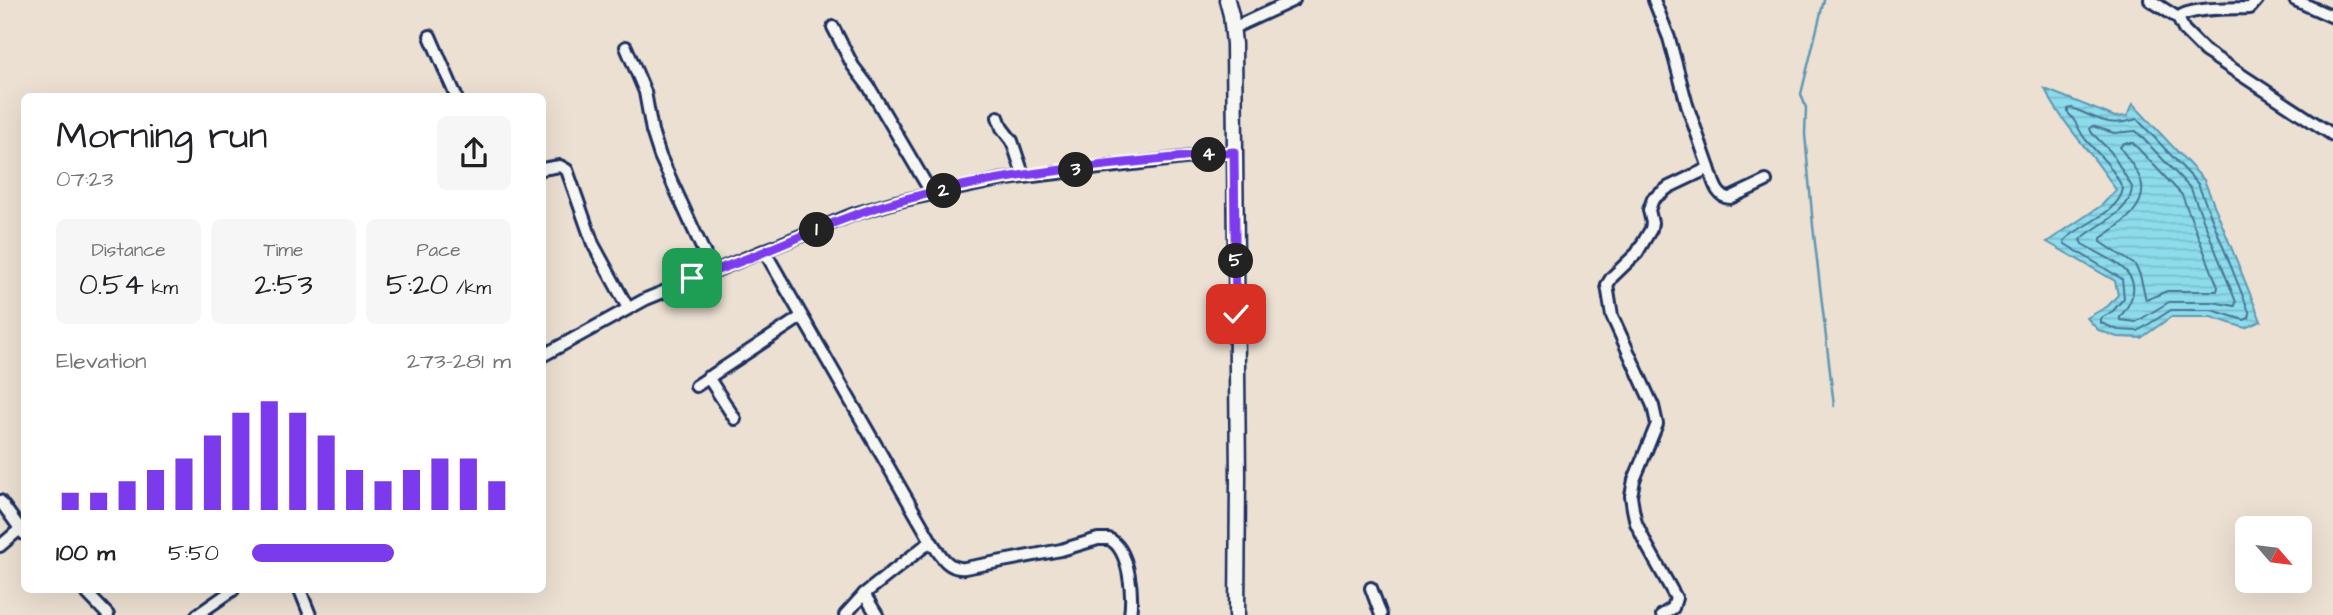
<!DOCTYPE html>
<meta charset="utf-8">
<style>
body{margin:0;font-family:"Architects Daughter",sans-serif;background:#f6f6f6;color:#202124;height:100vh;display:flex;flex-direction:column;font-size:26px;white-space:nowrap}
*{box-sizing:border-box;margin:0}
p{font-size:23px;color:#757577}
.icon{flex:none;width:38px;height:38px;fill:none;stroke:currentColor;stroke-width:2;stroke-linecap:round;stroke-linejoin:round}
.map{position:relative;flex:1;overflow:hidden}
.sheet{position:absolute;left:21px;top:93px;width:525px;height:500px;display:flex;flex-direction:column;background:#fff;border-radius:10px;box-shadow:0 7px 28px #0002}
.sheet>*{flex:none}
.needle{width:46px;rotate:118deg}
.fabs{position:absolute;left:2235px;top:516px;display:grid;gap:14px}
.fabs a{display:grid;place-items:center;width:77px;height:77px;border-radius:10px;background:#fff;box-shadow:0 7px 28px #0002;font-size:35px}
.pin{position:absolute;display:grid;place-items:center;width:60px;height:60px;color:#fff;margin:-30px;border-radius:14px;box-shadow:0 4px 10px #0006}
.km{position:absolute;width:35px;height:35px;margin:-18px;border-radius:50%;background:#222;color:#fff;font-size:19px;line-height:35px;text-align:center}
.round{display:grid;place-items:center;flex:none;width:74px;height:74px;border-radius:10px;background:#f6f6f6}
.head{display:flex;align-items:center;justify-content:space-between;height:119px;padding:0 35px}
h1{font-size:38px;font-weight:600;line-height:52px}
.metrics{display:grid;grid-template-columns:repeat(3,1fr);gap:10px;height:119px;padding:7px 35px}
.metrics div{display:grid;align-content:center;border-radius:10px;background:#f6f6f6;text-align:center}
.metrics b{font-size:30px;font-weight:600}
.metrics small{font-size:19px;font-weight:400}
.metrics p{font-size:19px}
.chart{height:196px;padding:14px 35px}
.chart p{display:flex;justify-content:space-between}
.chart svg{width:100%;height:126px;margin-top:7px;stroke:#7c3aed;stroke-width:6}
ul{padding:0 35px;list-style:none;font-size:23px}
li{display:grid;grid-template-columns:112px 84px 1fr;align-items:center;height:52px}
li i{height:18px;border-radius:9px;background:#7c3aed}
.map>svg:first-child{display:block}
</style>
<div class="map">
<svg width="2333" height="615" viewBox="0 0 2333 615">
<defs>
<pattern id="water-rules" width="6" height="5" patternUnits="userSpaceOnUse" patternTransform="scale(1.75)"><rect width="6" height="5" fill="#8ddceb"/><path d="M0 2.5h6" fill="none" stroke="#79bdcc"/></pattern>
</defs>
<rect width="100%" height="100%" fill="#ece0d2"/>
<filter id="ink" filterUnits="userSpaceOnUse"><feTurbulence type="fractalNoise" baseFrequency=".0143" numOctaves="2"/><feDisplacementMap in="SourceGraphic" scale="14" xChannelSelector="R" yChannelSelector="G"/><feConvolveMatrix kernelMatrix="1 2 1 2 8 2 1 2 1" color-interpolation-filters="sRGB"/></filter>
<g filter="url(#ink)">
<path fill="url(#water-rules)" stroke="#5f97b3" stroke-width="2" d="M2045 89 2115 117 2127 116 2133 104 2204 180 2261 321 2245 328 2211 317H2171L2141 338 2117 337 2098 330 2087 318 2108 306 2118 295 2115 281 2047 242 2102 205 2116 190C2094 154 2064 127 2045 89Z"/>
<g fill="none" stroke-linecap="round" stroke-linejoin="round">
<g stroke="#497496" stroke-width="2">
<path d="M2072 108C2100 119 2108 128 2137 119L2198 184 2250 314 2249 318 2244 320 2212 310H2171L2138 331 2118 330 2101 323V318L2113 311 2124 298 2122 279 2065 244 2064 241C2080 224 2118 214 2123 189 2113 167 2101 157 2086 140 2079 132 2077 121 2068 113V109Z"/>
<path d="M2092 126 2114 133 2136 131 2191 189 2236 302 2235 306 2212 302H2169L2136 322 2120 320V317C2155 275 2114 262 2082 244L2080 240C2096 224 2131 214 2132 187L2111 152 2092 133 2090 129Z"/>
<path d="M2124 143H2133L2182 195 2218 287 2217 291H2167L2146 300 2140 275 2135 265 2101 242V238C2119 226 2149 207 2141 181 2137 169 2127 158 2120 147Z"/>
</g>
<path stroke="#5f97b3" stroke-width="2.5" d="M1824 0 1801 94 1806 108 1805 134 1813 226 1834 406"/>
<defs>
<g id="street">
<path d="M1654 0 1669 38 1687 105 1709 168 1669 187 1653 199 1649 210 1652 223 1651 229 1637 253 1612 277 1607 285 1612 316 1653 406 1657 424 1634 480 1631 496 1633 509 1636 523 1646 544 1676 598 1673 608 1662 615"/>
<path d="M2150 0 2178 18"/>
<path d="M2257 0 2250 8C2233 9 2189 7 2178 18L2184 30 2205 51 2333 135"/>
<path d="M2295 0 2333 17"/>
<path d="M833 27 853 66 869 87 932 194"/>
<path d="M1233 28 1294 0"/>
<path d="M430 36 456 96"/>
<path d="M626 47 645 92 652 131 660 156 713 272"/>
<path d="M998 117 1002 128 1012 141 1024 177"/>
<path d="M1709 168C1713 179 1716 198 1730 198L1766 181"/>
<path d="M542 169 560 166 567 170 593 244 628 308"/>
<path d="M765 252 931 541C940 554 947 570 965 568L1061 550 1098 539H1109C1130 549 1133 595 1130 615"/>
<path d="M542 356 646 299 854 214 895 202 999 180 1234 152"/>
<path d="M708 377 735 419"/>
<path d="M696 386 801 317"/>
<path d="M0 501 24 534"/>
<path d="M0 546 20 529"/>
<path d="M1371 588 1381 615"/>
<path d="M84 590 108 615"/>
<path d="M300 590 310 615"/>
<path d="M864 594 877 615"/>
<path d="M197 615 233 590"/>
<path d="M845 615 864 594 931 541"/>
</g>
<path id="secondary" d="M1227 0 1231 15 1234 44 1238 477 1237 615"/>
</defs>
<use href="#street" stroke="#1b2f5e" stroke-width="16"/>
<use href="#secondary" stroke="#1b2f5e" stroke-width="19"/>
<use href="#street" stroke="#f6f6f2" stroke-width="10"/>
<use href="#secondary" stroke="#f6f6f2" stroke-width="14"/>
</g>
</g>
<g fill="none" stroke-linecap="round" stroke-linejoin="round" filter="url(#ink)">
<defs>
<path id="route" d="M692 278C761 258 823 222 892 203 1002 171 1120 164 1234 152L1236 314"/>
</defs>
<use href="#route" stroke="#fff" stroke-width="14"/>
<use href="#route" stroke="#7c3aed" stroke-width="9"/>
</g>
</svg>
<div class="fabs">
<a><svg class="needle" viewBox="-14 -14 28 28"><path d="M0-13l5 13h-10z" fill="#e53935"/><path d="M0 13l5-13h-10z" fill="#757577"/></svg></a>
</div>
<div class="pin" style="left:692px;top:278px;background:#1e9e55"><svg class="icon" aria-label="arrive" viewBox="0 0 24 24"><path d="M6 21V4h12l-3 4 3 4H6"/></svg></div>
<div class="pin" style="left:1236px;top:314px;background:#d93025"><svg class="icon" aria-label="check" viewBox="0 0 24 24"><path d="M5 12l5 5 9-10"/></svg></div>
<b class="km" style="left:817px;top:230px">1</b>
<b class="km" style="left:944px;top:191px">2</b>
<b class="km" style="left:1076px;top:170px">3</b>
<b class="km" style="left:1209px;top:155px">4</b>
<b class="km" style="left:1236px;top:261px">5</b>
<section class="sheet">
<div class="head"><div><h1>Morning run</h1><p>07:23</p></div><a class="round"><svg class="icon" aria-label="share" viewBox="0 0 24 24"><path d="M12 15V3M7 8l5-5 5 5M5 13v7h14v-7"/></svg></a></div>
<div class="metrics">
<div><p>Distance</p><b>0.54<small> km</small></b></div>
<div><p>Time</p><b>2:53</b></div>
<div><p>Pace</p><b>5:20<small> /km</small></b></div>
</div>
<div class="chart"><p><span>Elevation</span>273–281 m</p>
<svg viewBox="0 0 160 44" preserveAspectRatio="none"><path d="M5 44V38M15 44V38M25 44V34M35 44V30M45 44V26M55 44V18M65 44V10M75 44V6M85 44V10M95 44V18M105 44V30M115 44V34M125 44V30M135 44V26M145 44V26M155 44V34"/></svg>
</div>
<ul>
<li><b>100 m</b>5:50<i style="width:55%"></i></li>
</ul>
</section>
</div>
